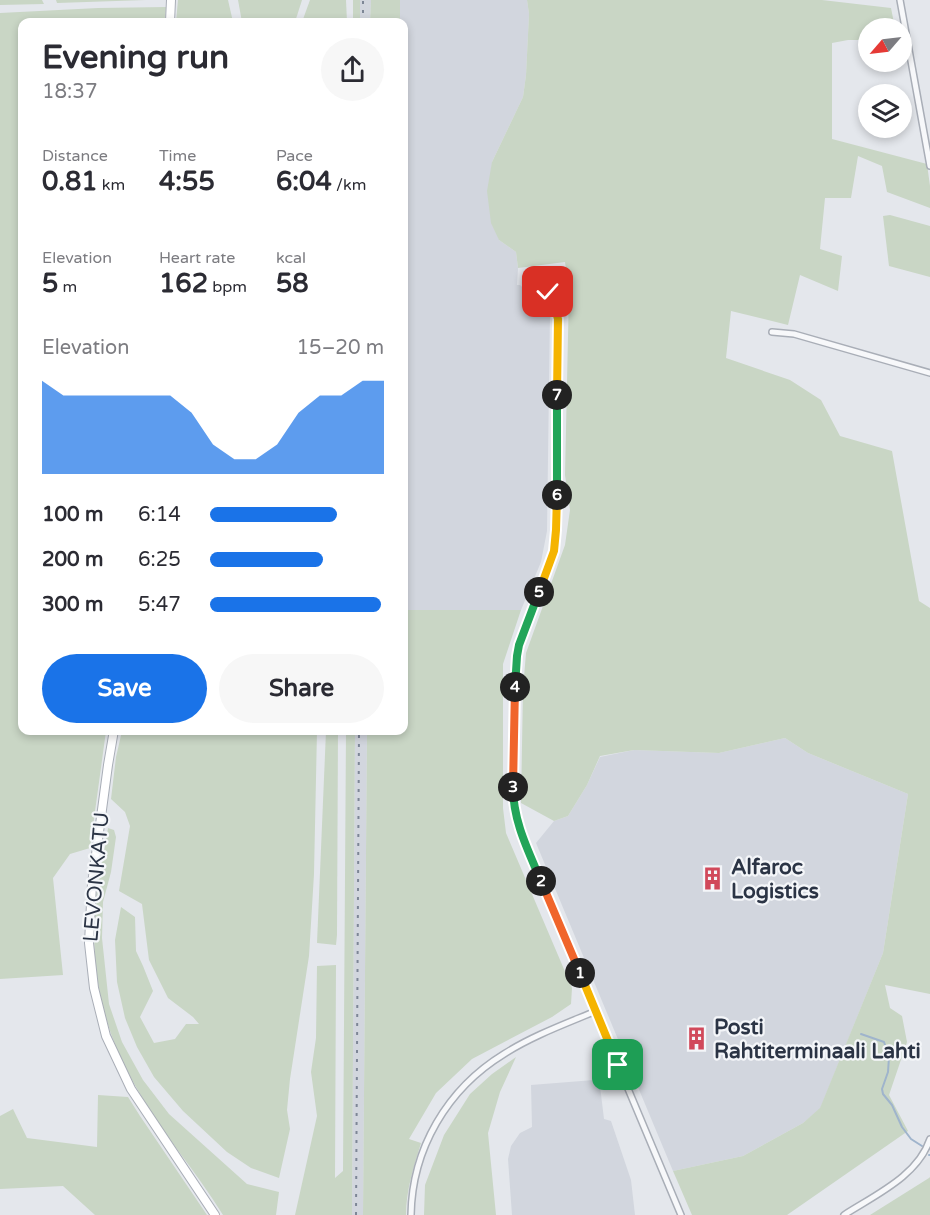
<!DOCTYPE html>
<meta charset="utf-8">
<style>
body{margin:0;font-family:"Varela Round",sans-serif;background:#f7f7f7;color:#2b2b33;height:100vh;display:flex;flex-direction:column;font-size:22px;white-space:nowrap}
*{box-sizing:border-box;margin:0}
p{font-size:20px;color:#7c7c81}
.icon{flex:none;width:33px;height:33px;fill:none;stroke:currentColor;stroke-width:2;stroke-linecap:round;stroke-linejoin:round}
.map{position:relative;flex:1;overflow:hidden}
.panel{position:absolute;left:18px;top:18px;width:390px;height:717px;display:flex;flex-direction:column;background:#fff;border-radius:12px;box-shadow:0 3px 9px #0003}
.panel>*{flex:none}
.needle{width:39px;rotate:242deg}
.controls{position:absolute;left:858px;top:18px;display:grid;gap:12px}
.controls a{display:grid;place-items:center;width:54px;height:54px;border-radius:50%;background:#fff;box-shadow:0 3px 9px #0003;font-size:30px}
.pin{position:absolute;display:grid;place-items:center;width:51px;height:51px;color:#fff;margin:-26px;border-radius:12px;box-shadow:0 3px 9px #0006}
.km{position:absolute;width:30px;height:30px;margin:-15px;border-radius:50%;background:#222;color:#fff;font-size:16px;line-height:30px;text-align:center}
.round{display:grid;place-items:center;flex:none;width:63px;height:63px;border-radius:32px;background:#f7f7f7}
.headline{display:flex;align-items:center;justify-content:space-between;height:102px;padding:0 24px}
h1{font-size:33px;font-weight:700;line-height:45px}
.metrics{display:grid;grid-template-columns:repeat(3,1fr);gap:9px;height:102px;padding:6px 24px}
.metrics div{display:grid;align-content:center}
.metrics b{font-size:26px;font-weight:700}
.metrics small{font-size:16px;font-weight:400}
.metrics p{font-size:16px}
.chart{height:168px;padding:12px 24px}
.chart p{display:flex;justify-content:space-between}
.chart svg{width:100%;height:108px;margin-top:6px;fill:#1a73e8;opacity:.7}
.action{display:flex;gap:12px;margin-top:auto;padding:12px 24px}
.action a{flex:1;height:69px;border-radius:36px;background:#1a73e8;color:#fff;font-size:24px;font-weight:700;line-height:69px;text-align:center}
.action a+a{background:#f7f7f7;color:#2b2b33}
ul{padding:0 24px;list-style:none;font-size:20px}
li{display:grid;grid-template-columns:96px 72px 1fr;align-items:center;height:45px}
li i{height:15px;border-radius:8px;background:#1a73e8}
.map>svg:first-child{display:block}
</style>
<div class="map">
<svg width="930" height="1215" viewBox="0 0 930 1215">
<rect width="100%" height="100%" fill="#e4e7ec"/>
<g fill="#d2d6de">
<path d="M360 0H371L370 22H360Z"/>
<path d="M400 0H527L529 14 526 75 523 97 492 162 499 240 516 252 518 268 517 285H520L550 314 547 531 541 562 521 610H404V22H400Z"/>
<path d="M367 730 363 1215H352L355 731Z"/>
<path d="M785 738 808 753 908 794 883 953 820 1109 803 1123 743 1156 673 1171 536 843 554 821 568 816 587 785 600 757 634 750 719 753Z"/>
<path d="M594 1080 600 1086 604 1119 611 1121 631 1180 635 1215H512L508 1159 511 1146 520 1133 532 1127 531 1085Z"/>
</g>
<g fill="#c9d6c5">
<path d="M0 0H42L44 4 0 5Z"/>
<path d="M56 0H146L57 3Z"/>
<path d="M178 0H228L233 22H176Z"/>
<path d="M238 0H302L295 22H242Z"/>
<path d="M310 0H346L347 22H302Z"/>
<rect x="353" y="0" width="7" height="22"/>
<path d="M371 0H400V22H370Z"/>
<path d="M527 0H822L891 8 895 28H868V40H848L832 43V139L927 164 930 186V208L887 192 882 166 858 156 851 198H825L820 249 842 256 838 291 800 275 788 325 731 311 726 358 790 380 821 400 840 436 892 451 919 601 930 608V994L885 985 890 1008 902 1016 907 1042 889 1095 908 1131 787 1215H692L673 1171 743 1156 803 1123 820 1108 883 953 908 794 808 753 785 738 719 753 634 750 600 756 587 785 568 816 554 821 521 803 523 689 526 653 565 545 570 510 565 475 569 290 565 262 518 268 516 252 499 240 491 223 487 191 492 162 523 97 526 75 529 14Z"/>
<path d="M166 7 165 22H22V730L106 731 90 848 70 854 53 878 63 975 0 979V13L98 8Z"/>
<path d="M890 215 930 226V277L889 266 883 216Z"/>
<path d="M404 610H521L503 664V808L506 833 572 988 571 1004 552 1017 472 1059 436 1093 409 1139 421 1143C414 1166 406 1190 406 1215H363L367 731 404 730Z"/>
<path d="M122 731H317L314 874 309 956 290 1079 287 1110 290 1129 279 1178 251 1168 227 1152 183 1111 154 1077 137 1047 125 1018 117 982 115 940 121 907 135 917 136 951 143 966 153 991 140 1017 154 1043 175 1039 186 1024H199L193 1017 168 998 149 960 142 904 119 891 130 826 125 812 111 799 116 757Z"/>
<path d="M326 731H338L337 935 336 945 317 943Z"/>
<path d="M346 731H355L352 1215H295L317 1116 311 1072 316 1038 317 966 336 965 335 1178 343 1171Z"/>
<path d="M108 828 114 830 116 837 111 872 103 902 102 938 109 1004 122 1042 143 1080 169 1114 247 1184 279 1192 276 1215H223C196 1171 161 1132 136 1087 100 1026 88 960 97 890 100 869 105 848 108 828Z"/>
<path d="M516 1057 500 1092 488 1133 496 1215H424L425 1185 444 1135 470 1094 492 1074Z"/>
<path d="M98 1095 128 1097 140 1116 207 1215H95L63 1186 0 1189V1116L13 1109 27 1138 97 1147Z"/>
<path d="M930 1177V1215H870L929 1178Z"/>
</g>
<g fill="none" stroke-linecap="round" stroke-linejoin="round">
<g stroke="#9fb4cc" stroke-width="2">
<path d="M861 1034 884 1042 889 1057 888 1072 882 1089 883 1094 892 1105 902 1127 911 1139 922 1146"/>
<path d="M929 1155H930"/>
</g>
<defs>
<g id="street">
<path d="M900 0 930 166"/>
<path d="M543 285 553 301 558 319 556 530 554 551 551 561 525 629 517 656 513 801 519 829 681 1215"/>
<path d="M772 332 794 334 930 373"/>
<path d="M411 1215C412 1149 447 1089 504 1054 532 1036 565 1024 596 1011"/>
<path d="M844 1215C875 1195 918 1176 930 1139"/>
</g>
<g id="secondary">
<path d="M170 22 171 0"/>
<path d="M114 730 108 765 92 884 89 943 94 988 106 1036 131 1089 215 1215"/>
</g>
</defs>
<use href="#street" stroke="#a9aeb7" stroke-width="8"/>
<use href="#secondary" stroke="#a9aeb7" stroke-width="10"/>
<use href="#street" stroke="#f7f8fa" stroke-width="5"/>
<use href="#secondary" stroke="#fff" stroke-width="8"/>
<g stroke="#7d8696" stroke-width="2" stroke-dasharray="3 6" stroke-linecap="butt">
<path d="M363 22V0"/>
<path d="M356 1215 359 730"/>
</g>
</g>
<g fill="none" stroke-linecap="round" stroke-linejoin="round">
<defs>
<path id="split-1" d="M580 973 618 1065"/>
<path id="split-2" d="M541 881 580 973"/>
<path id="split-3" d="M513 787C513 821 528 850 541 881"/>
<path id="split-4" d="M513 787 515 687"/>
<path id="split-5" d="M515 687 517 656 519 645 539 592"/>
<path id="split-6" d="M539 592 554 551 556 530 557 495"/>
<path id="split-7" d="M557 495V395"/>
<path id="split-8" d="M548 292 553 301 558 319 557 395"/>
</defs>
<use href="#split-1" stroke="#fff" stroke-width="12"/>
<use href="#split-2" stroke="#fff" stroke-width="12"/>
<use href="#split-3" stroke="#fff" stroke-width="12"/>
<use href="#split-4" stroke="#fff" stroke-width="12"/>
<use href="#split-5" stroke="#fff" stroke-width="12"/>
<use href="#split-6" stroke="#fff" stroke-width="12"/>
<use href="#split-7" stroke="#fff" stroke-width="12"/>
<use href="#split-8" stroke="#fff" stroke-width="12"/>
<use href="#split-1" stroke="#f5b400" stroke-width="8"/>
<use href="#split-2" stroke="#f0652b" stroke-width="8"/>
<use href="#split-3" stroke="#22a559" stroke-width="8"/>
<use href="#split-4" stroke="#f0652b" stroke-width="8"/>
<use href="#split-5" stroke="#22a559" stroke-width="8"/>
<use href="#split-6" stroke="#f5b400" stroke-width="8"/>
<use href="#split-7" stroke="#22a559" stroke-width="8"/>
<use href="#split-8" stroke="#f5b400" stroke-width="8"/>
</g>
<defs>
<symbol id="building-bare" viewBox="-9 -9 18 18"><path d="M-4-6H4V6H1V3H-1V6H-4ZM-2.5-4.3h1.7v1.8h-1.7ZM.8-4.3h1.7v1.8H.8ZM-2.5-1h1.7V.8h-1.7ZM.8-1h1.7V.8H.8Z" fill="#d1495b" stroke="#f4f6f9" stroke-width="2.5" paint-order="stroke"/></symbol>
</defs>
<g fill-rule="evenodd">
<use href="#building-bare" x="696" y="862" width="33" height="33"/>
<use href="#building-bare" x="680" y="1022" width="33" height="33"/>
</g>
<g text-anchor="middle" stroke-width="4.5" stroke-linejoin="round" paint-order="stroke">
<g font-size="21" font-weight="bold" fill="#2b3445" stroke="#f4f6f9" text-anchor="start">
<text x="731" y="874">Alfaroc<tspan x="731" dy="24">Logistics</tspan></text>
<text x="714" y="1034">Posti<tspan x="714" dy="24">Rahtiterminaali Lahti</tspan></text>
</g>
<g font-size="21" fill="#2b3445" stroke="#f4f6f9">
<text transform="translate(96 877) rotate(-85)" y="7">LEVONKATU</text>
</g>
</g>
</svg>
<div class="controls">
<a><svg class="needle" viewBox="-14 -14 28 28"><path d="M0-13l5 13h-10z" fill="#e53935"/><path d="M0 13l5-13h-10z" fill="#7c7c81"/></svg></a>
<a><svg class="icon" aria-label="layers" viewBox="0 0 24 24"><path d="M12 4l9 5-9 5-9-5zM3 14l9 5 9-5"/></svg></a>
</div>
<div class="pin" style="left:618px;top:1065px;background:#1e9e55"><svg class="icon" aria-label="arrive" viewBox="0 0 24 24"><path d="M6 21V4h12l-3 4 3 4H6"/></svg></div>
<div class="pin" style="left:548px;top:292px;background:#d93025"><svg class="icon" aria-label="check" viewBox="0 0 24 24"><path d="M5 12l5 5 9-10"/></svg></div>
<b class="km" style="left:580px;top:973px">1</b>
<b class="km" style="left:541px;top:881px">2</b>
<b class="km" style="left:513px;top:787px">3</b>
<b class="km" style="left:515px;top:687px">4</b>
<b class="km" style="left:539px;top:592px">5</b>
<b class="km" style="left:557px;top:495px">6</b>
<b class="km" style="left:557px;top:395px">7</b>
<section class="panel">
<div class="headline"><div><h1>Evening run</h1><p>18:37</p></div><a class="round"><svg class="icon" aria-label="share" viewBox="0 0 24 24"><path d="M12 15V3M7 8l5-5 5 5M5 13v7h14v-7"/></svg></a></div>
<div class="metrics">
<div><p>Distance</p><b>0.81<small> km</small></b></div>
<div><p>Time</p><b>4:55</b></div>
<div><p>Pace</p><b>6:04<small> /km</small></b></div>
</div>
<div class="metrics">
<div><p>Elevation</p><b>5<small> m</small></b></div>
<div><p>Heart rate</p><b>162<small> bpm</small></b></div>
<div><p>kcal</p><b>58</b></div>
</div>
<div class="chart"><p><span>Elevation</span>15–20 m</p>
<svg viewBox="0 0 160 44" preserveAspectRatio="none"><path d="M0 44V6L10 12L20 12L30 12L40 12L50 12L60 12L70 19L80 32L90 38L100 38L110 32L120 19L130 12L140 12L150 6L160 6V44z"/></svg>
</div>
<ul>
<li><b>100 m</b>6:14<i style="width:73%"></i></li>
<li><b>200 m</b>6:25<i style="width:65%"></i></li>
<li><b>300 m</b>5:47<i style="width:98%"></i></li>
</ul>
<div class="action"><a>Save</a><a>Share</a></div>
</section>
</div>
